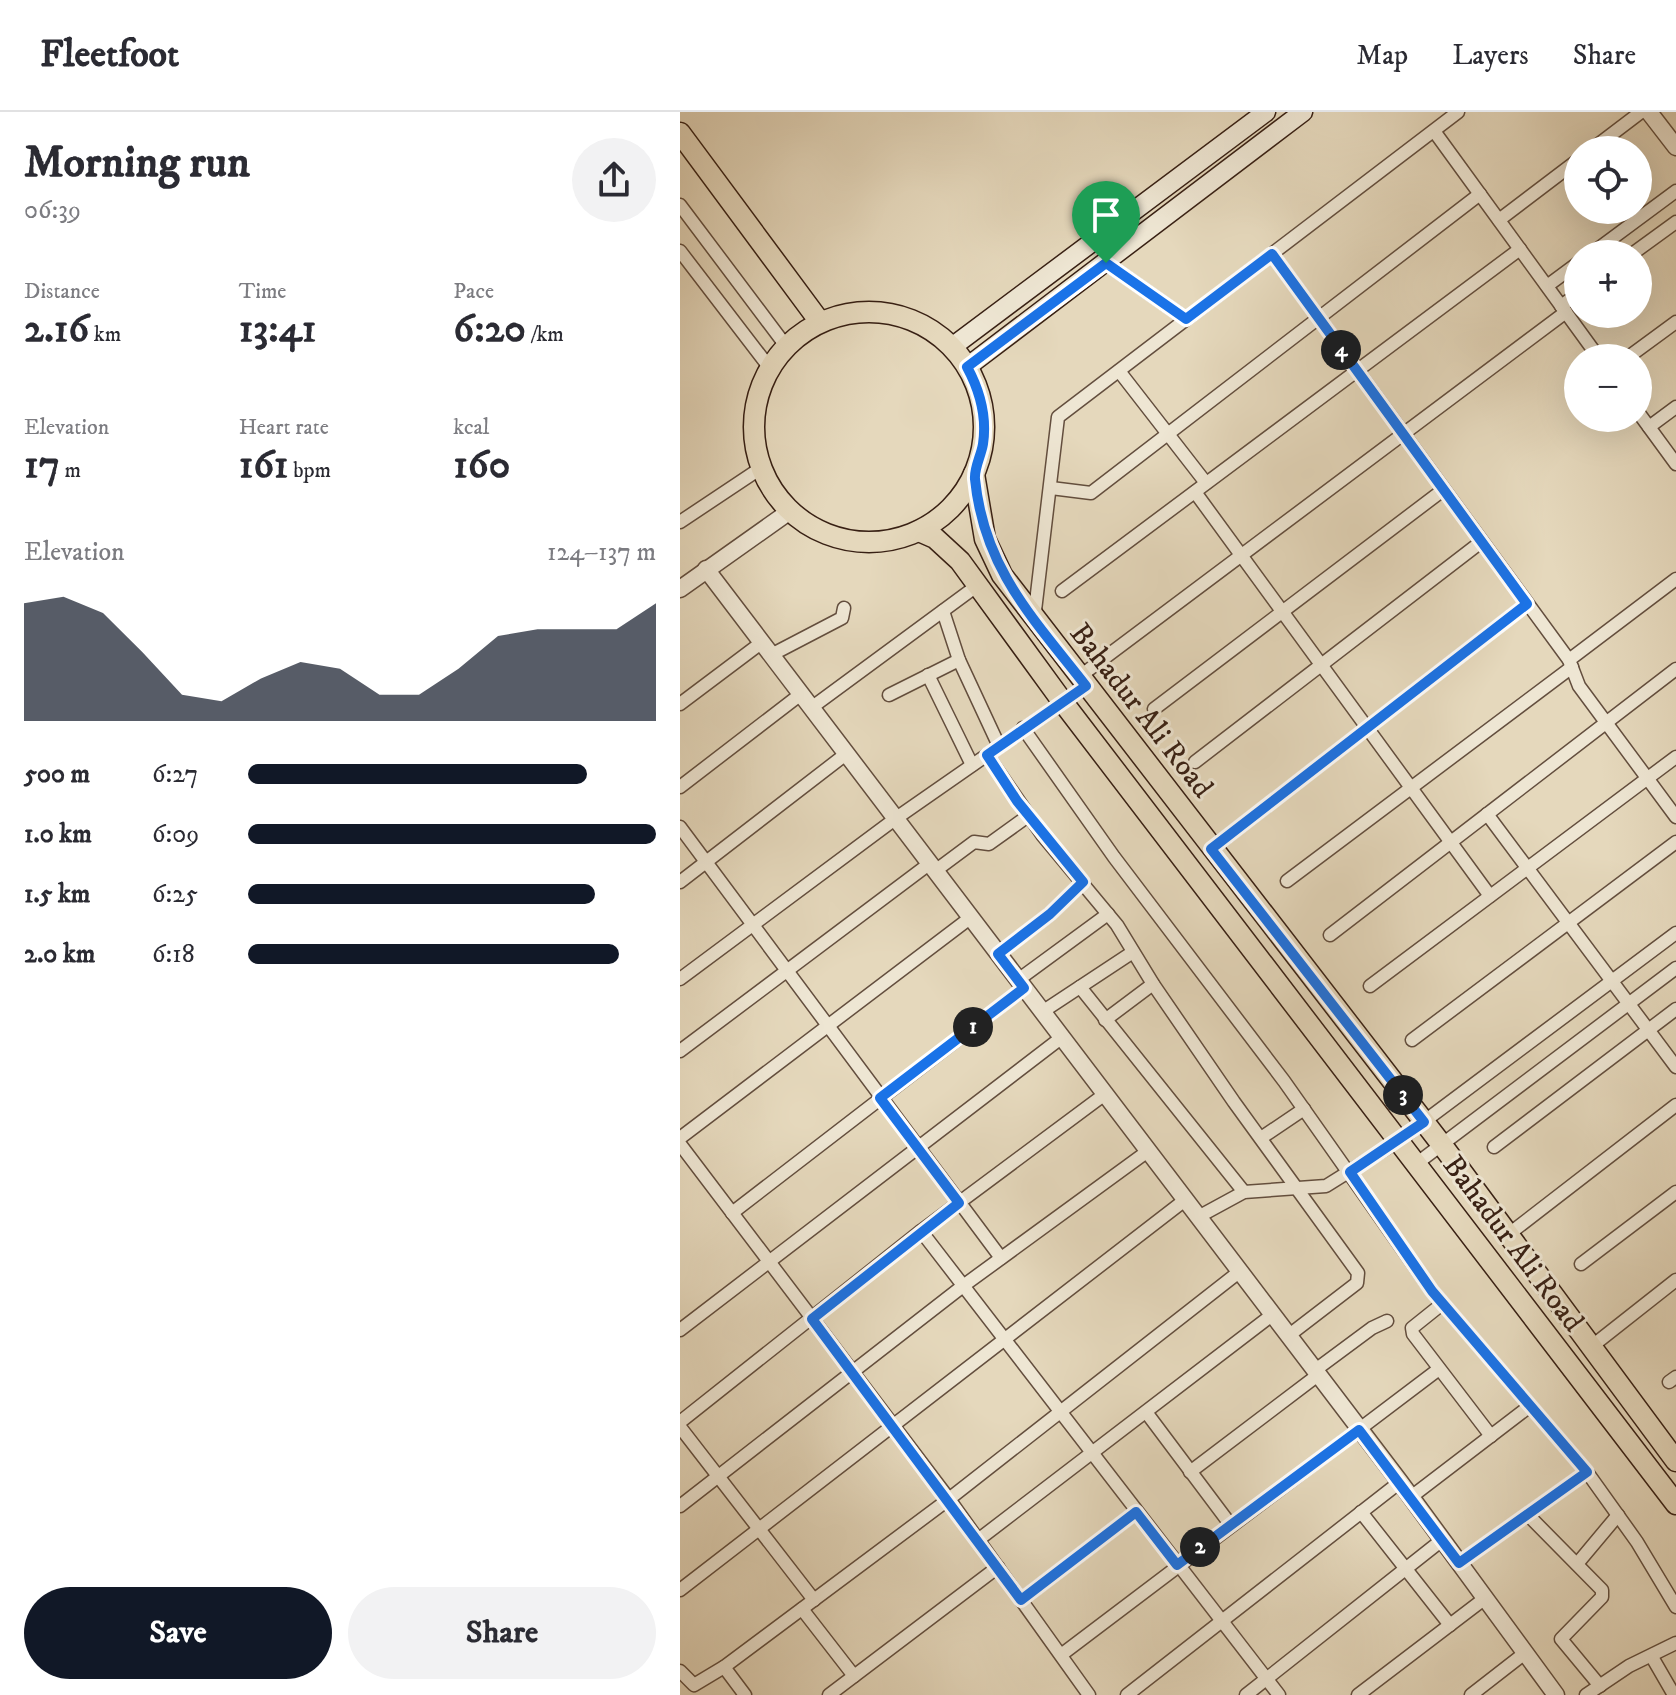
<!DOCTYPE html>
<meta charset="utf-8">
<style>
body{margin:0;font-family:"IM FELL DW Pica",serif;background:#f2f2f3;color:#2b2b33;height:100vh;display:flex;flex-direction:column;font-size:30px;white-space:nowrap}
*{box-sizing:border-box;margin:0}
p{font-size:26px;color:#7c7c81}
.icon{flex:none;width:44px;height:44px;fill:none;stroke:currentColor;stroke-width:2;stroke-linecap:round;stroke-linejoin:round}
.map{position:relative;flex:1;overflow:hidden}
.side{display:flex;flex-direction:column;background:#fff;width:680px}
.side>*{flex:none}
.fabs{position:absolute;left:884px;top:24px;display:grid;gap:16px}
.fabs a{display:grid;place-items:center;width:88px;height:88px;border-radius:50%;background:#fff;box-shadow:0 8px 32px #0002;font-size:40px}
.pin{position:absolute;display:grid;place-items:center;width:68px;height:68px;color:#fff;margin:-82px -34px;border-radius:50% 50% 50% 0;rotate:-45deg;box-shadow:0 0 8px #0007}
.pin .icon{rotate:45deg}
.km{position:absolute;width:40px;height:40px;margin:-20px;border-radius:50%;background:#222;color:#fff;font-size:22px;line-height:40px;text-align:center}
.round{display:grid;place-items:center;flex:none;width:84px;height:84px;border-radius:42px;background:#f2f2f3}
.summary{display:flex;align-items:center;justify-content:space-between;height:136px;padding:0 24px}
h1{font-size:44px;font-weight:700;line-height:60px}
.figures{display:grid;grid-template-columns:repeat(3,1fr);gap:12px;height:136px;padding:8px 24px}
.figures div{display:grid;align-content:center}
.figures b{font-size:40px;font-weight:700}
.figures small{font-size:22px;font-weight:400}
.figures p{font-size:22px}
.chart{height:224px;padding:16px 24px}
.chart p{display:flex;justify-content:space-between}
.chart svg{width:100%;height:144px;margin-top:8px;fill:#111827;opacity:.7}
.button{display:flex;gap:16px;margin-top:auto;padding:16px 24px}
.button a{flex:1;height:92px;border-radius:48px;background:#111827;color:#fff;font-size:32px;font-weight:700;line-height:92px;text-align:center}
.button a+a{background:#f2f2f3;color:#2b2b33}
ul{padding:0 24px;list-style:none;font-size:26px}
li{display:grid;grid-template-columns:128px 96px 1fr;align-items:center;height:60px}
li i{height:20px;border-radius:10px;background:#111827}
header{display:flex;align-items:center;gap:48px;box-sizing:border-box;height:112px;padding:0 40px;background:#fff;border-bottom:2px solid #e1e1e2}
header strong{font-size:38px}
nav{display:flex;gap:44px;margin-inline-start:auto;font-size:28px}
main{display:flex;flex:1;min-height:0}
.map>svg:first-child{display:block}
</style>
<header>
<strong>Fleetfoot</strong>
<nav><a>Map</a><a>Layers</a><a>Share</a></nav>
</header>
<main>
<section class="side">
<div class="summary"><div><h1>Morning run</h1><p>06:39</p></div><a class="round"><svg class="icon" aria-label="share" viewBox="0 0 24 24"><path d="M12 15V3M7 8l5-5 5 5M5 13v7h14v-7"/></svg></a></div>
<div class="figures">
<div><p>Distance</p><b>2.16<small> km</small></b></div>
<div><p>Time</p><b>13:41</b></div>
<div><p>Pace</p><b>6:20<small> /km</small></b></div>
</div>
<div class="figures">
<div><p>Elevation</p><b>17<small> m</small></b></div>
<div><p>Heart rate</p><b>161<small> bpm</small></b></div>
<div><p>kcal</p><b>160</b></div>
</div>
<div class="chart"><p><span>Elevation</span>124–137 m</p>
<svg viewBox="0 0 160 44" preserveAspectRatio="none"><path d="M0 44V8L10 6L20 11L30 23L40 36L50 38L60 31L70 26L80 28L90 36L100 36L110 28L120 18L130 16L140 16L150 16L160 8V44z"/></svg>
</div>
<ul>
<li><b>500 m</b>6:27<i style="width:83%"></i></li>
<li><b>1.0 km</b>6:09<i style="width:100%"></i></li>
<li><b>1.5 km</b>6:25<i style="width:85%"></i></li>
<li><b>2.0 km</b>6:18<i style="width:91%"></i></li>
</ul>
<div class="button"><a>Save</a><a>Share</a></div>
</section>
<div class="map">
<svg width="996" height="1583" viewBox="0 0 996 1583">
<rect width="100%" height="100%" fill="#e5d8bc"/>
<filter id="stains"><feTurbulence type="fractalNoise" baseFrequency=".0025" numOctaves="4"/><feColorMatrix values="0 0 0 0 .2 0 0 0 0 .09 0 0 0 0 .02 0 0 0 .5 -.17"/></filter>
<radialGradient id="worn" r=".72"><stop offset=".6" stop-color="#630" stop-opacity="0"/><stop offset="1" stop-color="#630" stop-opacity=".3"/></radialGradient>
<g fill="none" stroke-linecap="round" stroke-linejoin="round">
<defs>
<g id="minor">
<path d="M754 19 919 246"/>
<path d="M911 38 961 0"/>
<path d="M0 93 106 234"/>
<path d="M819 108 898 48"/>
<path d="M0 139 89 255"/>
<path d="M592 142 889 548 899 574 996 705"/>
<path d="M911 142 996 79"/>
<path d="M952 142 996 110"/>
<path d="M426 151 506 207"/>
<path d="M867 174 898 151"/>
<path d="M881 194 898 182"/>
<path d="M947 246 996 210"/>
<path d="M439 259 526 371"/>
<path d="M958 300 996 352"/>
<path d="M969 315 996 295"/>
<path d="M371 376 411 381 800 82"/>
<path d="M515 380 810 784"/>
<path d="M0 410 81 356"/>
<path d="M382 479 840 137"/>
<path d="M263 499 279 548 319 634"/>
<path d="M354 507 378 305 778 0"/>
<path d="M91 543 162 506 164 496"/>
<path d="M889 548 996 467"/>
<path d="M248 563 292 653"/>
<path d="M399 565 886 200"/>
<path d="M209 583 279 548"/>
<path d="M0 592 81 531"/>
<path d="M131 596 298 473"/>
<path d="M474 597 763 378"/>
<path d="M343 616 434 745 604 969 752 1179 907 1360 957 1430 996 1495"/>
<path d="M307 643 363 724 437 813 473 872 554 990 678 1161 677 1171 608 1224"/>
<path d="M515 650 801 430"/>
<path d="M0 675 121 582"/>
<path d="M807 702 996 955"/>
<path d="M0 715 321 1146"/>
<path d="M531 737 847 492"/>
<path d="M255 759 294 730 309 732 348 704"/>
<path d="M607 769 892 555"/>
<path d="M0 770 166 642"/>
<path d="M650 823 996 557"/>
<path d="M318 842 370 802 403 770"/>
<path d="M0 867 215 707 406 574"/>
<path d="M338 868 428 802"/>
<path d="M690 874 996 645"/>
<path d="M400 875 564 1080"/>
<path d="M362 900 453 840"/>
<path d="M425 908 473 872"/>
<path d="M732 928 996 730"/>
<path d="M0 939 249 752"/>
<path d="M0 1026 290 806"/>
<path d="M581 1026 624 997"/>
<path d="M0 1032 269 1387 409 1583"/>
<path d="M814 1035 996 897"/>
<path d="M736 1052 996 856"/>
<path d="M52 1101 344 876"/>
<path d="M518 1105 564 1080 646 1074 718 1029 996 821"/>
<path d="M241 1119 599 1583"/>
<path d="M829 1122 996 993"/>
<path d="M901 1152 996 1080"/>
<path d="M762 1192 732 1216 733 1222 811 1324"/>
<path d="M0 1218 381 926"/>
<path d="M911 1235 996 1168"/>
<path d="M634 1259 692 1216 707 1209"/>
<path d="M989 1270 996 1265"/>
<path d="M466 1300 550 1412"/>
<path d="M0 1310 241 1119 425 982"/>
<path d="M0 1315 134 1488"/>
<path d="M510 1360 638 1263"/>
<path d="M731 1385 850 1294"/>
<path d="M0 1394 283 1174 468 1039"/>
<path d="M681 1400 770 1513"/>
<path d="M848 1403 922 1478V1485L881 1527 920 1574"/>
<path d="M298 1428 592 1203"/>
<path d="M779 1451 907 1360"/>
<path d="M897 1452 938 1403"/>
<path d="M0 1478 505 1088"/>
<path d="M341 1488 456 1400"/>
<path d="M122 1497 174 1564"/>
<path d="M381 1543 759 1257"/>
<path d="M972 1545 994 1583"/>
<path d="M44 1555 65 1583"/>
<path d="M0 1559 14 1573 44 1555 269 1387 559 1160"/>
<path d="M149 1583 318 1455"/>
<path d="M447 1583 720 1370"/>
<path d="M566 1583 762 1428"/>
<path d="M678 1583 804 1487"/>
<path d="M791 1583 845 1541"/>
<path d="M906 1583 949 1554 996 1531"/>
</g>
<g id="tertiary">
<path d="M969 0 996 35"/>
<path d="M26 457 720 1370 876 1583"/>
<path d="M0 477 110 399"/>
</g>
<g id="secondary">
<path d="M272 235 586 0"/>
<path d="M287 255 623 0"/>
</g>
<g id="primary">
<path d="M0 21 140 210"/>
<circle cx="189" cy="315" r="115"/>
<path d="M294 362 305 427 322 463 762 1033 996 1349"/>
<path d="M239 419 255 426 280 449 382 589 996 1392"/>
</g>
</defs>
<use href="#minor" stroke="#634e3e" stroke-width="15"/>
<use href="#tertiary" stroke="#634e3e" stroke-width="19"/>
<use href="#secondary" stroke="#382014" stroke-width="21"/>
<use href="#primary" stroke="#382014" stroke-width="23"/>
<use href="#minor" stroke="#eee6d3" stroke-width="12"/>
<use href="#tertiary" stroke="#eee6d3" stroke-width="16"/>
<use href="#secondary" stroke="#eee6d3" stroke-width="18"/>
<use href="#primary" stroke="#e5d8bc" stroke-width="20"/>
</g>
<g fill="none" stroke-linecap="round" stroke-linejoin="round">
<defs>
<path id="route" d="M592 142 847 492 531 737 744 1010 670 1060 752 1179 907 1360 779 1451 679 1318 497 1453 456 1400 341 1488 132 1207 279 1091 200 986 344 876 318 842 370 802 403 770 337 689 307 643 406 574C353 506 304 457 295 367 294 356 301 344 303 332 307 305 300 279 287 255L426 151 506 207Z"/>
</defs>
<use href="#route" stroke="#fff" stroke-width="16"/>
<use href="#route" stroke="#1a73e8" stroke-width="10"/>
</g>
<g text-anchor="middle" stroke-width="6" stroke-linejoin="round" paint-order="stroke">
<g font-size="30" fill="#382014" stroke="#eee6d3">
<text transform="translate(462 598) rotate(52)" y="10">Bahadur Ali Road</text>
<text transform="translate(834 1131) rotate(53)" y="10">Bahadur Ali Road</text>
</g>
</g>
<rect width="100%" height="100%" filter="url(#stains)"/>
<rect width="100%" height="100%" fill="url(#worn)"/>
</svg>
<div class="fabs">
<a><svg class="icon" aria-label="locate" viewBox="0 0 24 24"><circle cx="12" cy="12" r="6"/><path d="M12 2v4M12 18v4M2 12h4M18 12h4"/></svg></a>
<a>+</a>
<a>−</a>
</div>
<div class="pin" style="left:426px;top:151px;background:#1e9e55"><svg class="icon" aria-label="arrive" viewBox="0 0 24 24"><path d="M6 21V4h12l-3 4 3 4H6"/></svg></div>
<b class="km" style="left:293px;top:915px">1</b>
<b class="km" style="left:520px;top:1435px">2</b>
<b class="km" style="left:723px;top:983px">3</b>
<b class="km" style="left:661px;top:238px">4</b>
</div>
</main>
